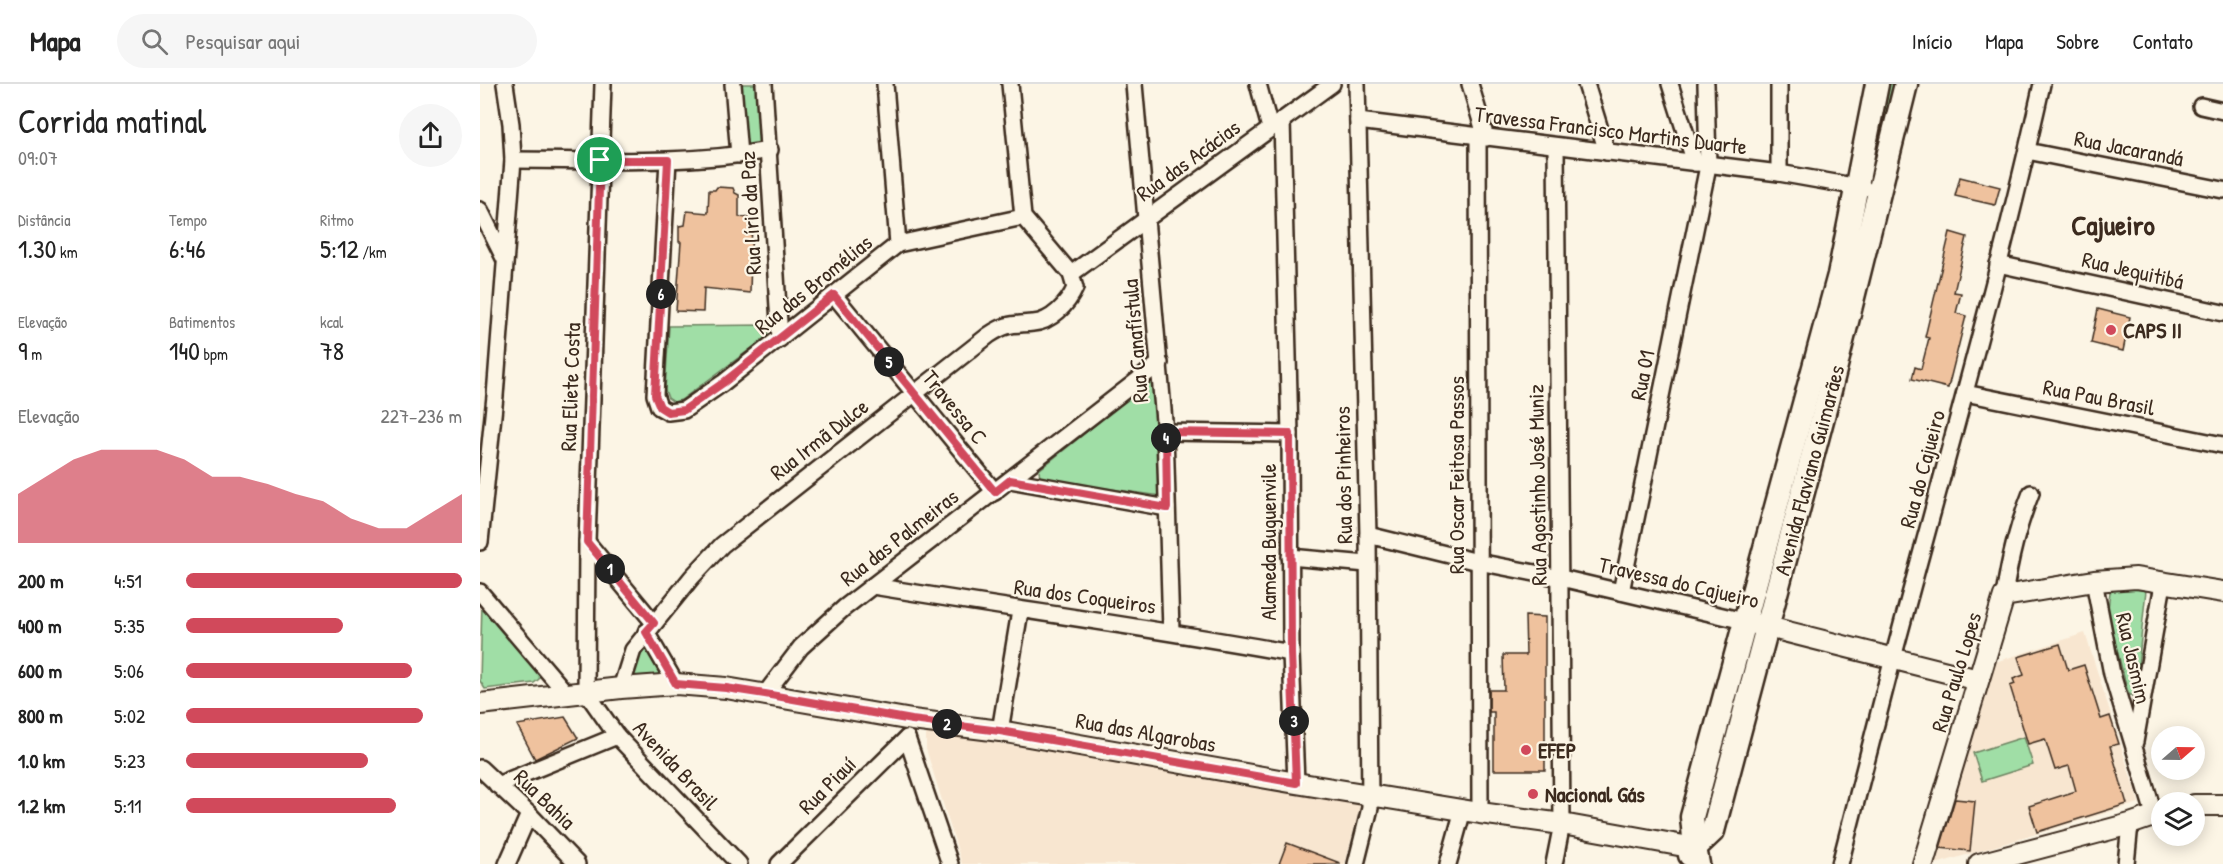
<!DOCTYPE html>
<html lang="pt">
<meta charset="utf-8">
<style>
body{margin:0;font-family:"Patrick Hand",sans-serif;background:#f6f6f6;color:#222;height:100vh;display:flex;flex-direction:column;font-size:22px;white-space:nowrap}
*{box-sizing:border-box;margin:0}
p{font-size:20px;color:#767676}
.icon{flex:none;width:33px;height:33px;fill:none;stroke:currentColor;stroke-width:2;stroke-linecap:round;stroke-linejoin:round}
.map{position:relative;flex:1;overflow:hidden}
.side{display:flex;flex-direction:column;background:#fff;width:480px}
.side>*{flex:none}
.needle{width:39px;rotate:70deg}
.fabs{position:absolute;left:1671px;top:642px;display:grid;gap:12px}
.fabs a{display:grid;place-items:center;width:54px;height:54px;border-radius:50%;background:#fff;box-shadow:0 3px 15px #0003;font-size:30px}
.pin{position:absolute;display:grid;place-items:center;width:51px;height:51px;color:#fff;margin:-26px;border:3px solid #fff;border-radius:50%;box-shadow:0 2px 6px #0007}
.km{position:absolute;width:30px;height:30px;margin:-15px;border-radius:50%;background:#222;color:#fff;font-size:16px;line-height:30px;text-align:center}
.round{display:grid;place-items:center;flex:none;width:63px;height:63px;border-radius:32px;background:#f6f6f6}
.summary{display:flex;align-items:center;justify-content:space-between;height:102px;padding:0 18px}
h1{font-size:33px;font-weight:600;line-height:45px}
.metrics{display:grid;grid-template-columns:repeat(3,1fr);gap:9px;height:102px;padding:6px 18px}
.metrics div{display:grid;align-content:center}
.metrics b{font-size:26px;font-weight:600}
.metrics small{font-size:16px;font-weight:400}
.metrics p{font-size:16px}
.chart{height:168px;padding:12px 18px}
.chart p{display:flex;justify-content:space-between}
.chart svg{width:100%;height:108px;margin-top:6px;fill:#d1495b;opacity:.7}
ul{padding:0 18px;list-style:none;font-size:20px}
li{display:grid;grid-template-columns:96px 72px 1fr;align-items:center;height:45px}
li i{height:15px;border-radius:8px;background:#d1495b}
header{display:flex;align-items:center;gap:36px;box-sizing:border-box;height:84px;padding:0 30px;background:#fff;border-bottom:2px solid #e0e0e0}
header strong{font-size:28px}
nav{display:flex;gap:33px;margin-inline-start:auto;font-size:21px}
.search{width:420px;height:54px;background:#f6f6f6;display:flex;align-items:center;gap:15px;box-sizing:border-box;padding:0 21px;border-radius:33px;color:#767676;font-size:22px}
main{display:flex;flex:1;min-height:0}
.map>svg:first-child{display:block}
</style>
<header>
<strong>Mapa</strong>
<div class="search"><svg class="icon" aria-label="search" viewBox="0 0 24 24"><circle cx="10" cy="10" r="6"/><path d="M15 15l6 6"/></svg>Pesquisar aqui</div>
<nav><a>Início</a><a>Mapa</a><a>Sobre</a><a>Contato</a></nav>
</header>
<main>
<section class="side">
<div class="summary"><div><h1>Corrida matinal</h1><p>09:07</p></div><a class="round"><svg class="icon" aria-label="share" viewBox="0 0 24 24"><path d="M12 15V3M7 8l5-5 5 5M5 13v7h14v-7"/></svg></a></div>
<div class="metrics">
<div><p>Distância</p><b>1.30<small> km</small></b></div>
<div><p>Tempo</p><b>6:46</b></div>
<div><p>Ritmo</p><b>5:12<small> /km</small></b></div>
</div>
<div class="metrics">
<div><p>Elevação</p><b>9<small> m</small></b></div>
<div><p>Batimentos</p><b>140<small> bpm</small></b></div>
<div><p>kcal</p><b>78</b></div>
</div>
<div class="chart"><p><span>Elevação</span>227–236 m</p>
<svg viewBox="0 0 160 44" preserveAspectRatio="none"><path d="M0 44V24L10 17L20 10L30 6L40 6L50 6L60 10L70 17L80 17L90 20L100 24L110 27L120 34L130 38L140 38L150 31L160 24V44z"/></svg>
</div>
<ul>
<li><b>200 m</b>4:51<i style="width:100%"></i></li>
<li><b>400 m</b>5:35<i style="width:57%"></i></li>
<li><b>600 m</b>5:06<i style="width:82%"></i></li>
<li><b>800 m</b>5:02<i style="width:86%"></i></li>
<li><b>1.0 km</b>5:23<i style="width:66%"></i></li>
<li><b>1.2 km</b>5:11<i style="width:76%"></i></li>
</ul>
</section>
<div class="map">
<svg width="1743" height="780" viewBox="0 0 1743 780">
<rect width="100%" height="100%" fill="#fcf5e5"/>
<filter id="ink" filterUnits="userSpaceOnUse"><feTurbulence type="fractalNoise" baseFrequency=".0167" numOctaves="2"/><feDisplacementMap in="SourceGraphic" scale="12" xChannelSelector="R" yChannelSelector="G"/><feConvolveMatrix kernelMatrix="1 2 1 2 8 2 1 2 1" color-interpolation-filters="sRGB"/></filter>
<g filter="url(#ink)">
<g fill="#f8e6d0">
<path d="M1605 549 1659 719 1456 780H1448L1509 580Z"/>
<path d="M446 647 881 719 865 780H482L446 665Z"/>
</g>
<g fill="#a0dea6" stroke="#6e8462" stroke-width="1.5">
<path d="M258 0H276L281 57 277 62H266L263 55Z"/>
<path d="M1400 0H1422L1397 95H1386Z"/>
<path d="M288 241V252L201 316 194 318 188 314 185 306 189 242Z"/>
<path d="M670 297 676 299 681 412 560 395 559 386Z"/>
<path d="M1639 504 1666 506 1656 602 1652 612 1648 609 1631 542 1628 525 1630 508Z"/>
<path d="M2 520 61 588 59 595 54 599 5 605 0 597Z"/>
<path d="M166 557 188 593 151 596Z"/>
<path d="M1544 653 1553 681 1502 697 1493 669Z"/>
</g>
<g fill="#efc29e" stroke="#3b2a1e" stroke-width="1.5">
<path d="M1480 93 1520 103 1515 121 1475 112Z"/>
<path d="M237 103 253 104 255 109 259 111V133L272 134 270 209 224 204 223 228 196 227 201 158H199V142L205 141 207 127 228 129 229 106H235Z"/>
<path d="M1470 148 1487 153 1474 208 1481 209 1476 229 1486 232 1468 304 1432 295 1435 283 1441 285 1449 254 1445 253Z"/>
<path d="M1618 225 1650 233 1643 267 1611 259Z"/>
<path d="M1045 532 1065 533V686H1014V628H1009V606H1024L1023 571H1046Z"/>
<path d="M1580 560 1588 586 1604 581 1621 635 1630 632 1639 660 1630 662 1647 720 1557 748 1549 722 1596 707 1589 682 1575 686 1565 655 1548 660 1530 602 1535 600 1533 595 1544 591 1538 573Z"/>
<path d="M85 633 98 654 55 675 37 641Z"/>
<path d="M1475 715 1495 717 1490 767 1460 764Z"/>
<path d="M807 759 860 779V780H799Z"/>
</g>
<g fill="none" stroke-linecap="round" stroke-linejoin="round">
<defs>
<g id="minor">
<path d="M123 0 107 458 106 608 137 652 259 780"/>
<path d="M253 0 259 71"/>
<path d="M284 0 300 255"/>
<path d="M405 0 418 160"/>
<path d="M654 0 685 348 691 547"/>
<path d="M778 0 790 44"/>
<path d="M990 0 1006 54"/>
<path d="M1106 0 1127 68"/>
<path d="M1190 0 1215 79"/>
<path d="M1299 0V89"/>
<path d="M1721 22 1743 27"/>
<path d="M802 36 810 350 811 569 816 699"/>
<path d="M878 37 1299 89 1384 104"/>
<path d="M998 53 1000 729"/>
<path d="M1547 67 1743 106"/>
<path d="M33 76C118 76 205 81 290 66"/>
<path d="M188 76 175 311 179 323 188 328 204 326 243 299 418 160 543 133"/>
<path d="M0 126 24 174"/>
<path d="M1518 180 1743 229"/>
<path d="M591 190 852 0"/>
<path d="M354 211 515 408"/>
<path d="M1485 309 1743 361"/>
<path d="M685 348 810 350"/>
<path d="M530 396 687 424"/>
<path d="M888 451 998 478 1081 494 1264 537"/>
<path d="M0 458 15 312 33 76 31 40 25 0"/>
<path d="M107 458 174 539"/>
<path d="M810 473 887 480"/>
<path d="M1614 497 1632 590 1674 730"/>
<path d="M393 502C532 525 672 544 811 569"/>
<path d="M0 508 86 609"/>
<path d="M1141 508 1228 82 1226 0"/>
<path d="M1524 512C1530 473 1537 445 1551 409"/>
<path d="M166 548 196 600"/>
<path d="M141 604 153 566 212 493 242 461 509 251C527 239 532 241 553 239 571 238 588 220 595 204L591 190 543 133 530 0"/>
<path d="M285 610 321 563 364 524 680 279"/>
<path d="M520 647 540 527"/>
<path d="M427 654 470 780"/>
<path d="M1655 658 1683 500"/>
<path d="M0 684 49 730 97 780"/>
<path d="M17 701 137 652"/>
<path d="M27 780 49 730"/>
<path d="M299 780 427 654"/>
<path d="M876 780 890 724 888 451 877 0"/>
<path d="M968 780 983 726"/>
<path d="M1074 780 1082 740 1076 62"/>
<path d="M1360 780C1378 711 1395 643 1413 574 1464 383 1519 193 1562 0"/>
<path d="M1646 780 1650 740"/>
</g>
<g id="tertiary">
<path d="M1264 537 1498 596"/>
<path d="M0 620 141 604 196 600 246 604 432 636 520 647 816 699 1000 729 1082 740 1215 764"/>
<path d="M1714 721H1743"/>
<path d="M1443 780 1524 512 1614 497 1656 494 1743 508"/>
<path d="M1499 780 1650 740 1682 729"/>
</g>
<g id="secondary">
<path d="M1210 771 1215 764 1212 733 1359 191 1397 0"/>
<path d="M1218 780 1215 764 1233 747 1350 306 1426 0"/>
</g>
</defs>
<use href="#minor" stroke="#3b2a1e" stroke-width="20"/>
<use href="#tertiary" stroke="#3b2a1e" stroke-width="24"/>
<use href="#secondary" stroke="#3b2a1e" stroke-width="27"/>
<use href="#minor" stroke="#fcf5e5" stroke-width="15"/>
<use href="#tertiary" stroke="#fcf5e5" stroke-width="20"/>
<use href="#secondary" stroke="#fcf5e5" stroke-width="22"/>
</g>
</g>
<g fill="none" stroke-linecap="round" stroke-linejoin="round" filter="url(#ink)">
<defs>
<path id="route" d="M120 76H188L175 311 180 323 188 328 204 326 243 299 354 211 515 408 530 396 687 424 686 348 810 350 811 569 816 699 520 647 432 636 285 610 246 604 196 600 166 548 174 539 107 458Z"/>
</defs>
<use href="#route" stroke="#fff" stroke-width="12"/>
<use href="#route" stroke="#d1495b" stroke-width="8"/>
</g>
<g fill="#d1495b" stroke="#fcf5e5" stroke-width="2">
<circle cx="1631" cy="246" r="6"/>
<circle cx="1046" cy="666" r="6"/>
<circle cx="1053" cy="710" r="6"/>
</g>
<g text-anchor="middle" stroke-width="4.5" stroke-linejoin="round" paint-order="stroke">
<g font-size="22" fill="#3b2a1e" stroke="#fcf5e5">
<text transform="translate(1131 46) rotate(7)" y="8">Travessa Francisco Martins Duarte</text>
<text transform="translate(1649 64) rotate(11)" y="8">Rua Jacarandá</text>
<text transform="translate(708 76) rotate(-36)" y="8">Rua das Acácias</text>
<text transform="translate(270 129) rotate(-93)" y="8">Rua Lírio da Paz</text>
<text transform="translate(1653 186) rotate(13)" y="8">Rua Jequitibá</text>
<text transform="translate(333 200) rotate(-39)" y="8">Rua das Bromélias</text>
<text transform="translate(655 257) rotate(-95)" y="8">Rua Canafístula</text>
<text transform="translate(1162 291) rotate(-79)" y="8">Rua 01</text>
<text transform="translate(90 303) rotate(-88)" y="8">Rua Eliete Costa</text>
<text transform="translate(1619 313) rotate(11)" y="8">Rua Pau Brasil</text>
<text transform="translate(475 323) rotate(51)" y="8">Travessa C</text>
<text transform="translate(339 355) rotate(-38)" y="8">Rua Irmã Dulce</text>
<text transform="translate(1442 385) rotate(-75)" y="8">Rua do Cajueiro</text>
<text transform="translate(1329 386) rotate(-75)" y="8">Avenida Flaviano Guimarães</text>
<text transform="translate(863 391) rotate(-91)" y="8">Rua dos Pinheiros</text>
<text transform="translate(976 391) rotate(-90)" y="8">Rua Oscar Feitosa Passos</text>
<text transform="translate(1057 401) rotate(-91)" y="8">Rua Agostinho José Muniz</text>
<text transform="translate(419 453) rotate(-38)" y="8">Rua das Palmeiras</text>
<text transform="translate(788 458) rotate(-90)" y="8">Alameda Buguenvile</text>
<text transform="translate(1199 498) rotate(13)" y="8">Travessa do Cajueiro</text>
<text transform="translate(605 512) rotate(8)" y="8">Rua dos Coqueiros</text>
<text transform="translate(1654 574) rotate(77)" y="8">Rua Jasmim</text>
<text transform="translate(1476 588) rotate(-73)" y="8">Rua Paulo Lopes</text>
<text transform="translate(666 648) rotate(10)" y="8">Rua das Algarobas</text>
<text transform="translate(196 681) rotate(47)" y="8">Avenida Brasil</text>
<text transform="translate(347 701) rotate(-45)" y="8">Rua Piauí</text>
<text transform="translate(65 715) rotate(44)" y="8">Rua Bahia</text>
</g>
<g font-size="22" font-weight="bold" fill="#3b2a1e" stroke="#fcf5e5" text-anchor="start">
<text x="1643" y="254">CAPS II</text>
<text x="1058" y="674">EFEP</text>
<text x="1065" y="718">Nacional Gás</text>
</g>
<g font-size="28" font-weight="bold" fill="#3b2a1e" stroke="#fcf5e5">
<text x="1633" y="151">Cajueiro</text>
</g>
</g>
</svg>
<div class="fabs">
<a><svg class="needle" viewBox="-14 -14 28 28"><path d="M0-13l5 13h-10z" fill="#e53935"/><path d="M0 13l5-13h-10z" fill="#767676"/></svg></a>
<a><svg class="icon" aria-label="layers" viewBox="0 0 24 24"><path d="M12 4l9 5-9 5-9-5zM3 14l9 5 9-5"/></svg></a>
</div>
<div class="pin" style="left:120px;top:76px;background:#1e9e55"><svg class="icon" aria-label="arrive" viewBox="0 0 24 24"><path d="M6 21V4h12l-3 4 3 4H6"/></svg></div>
<b class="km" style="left:130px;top:485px">1</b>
<b class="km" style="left:467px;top:640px">2</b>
<b class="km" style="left:814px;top:637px">3</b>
<b class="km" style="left:686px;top:354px">4</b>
<b class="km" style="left:409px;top:278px">5</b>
<b class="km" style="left:181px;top:210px">6</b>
</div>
</main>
